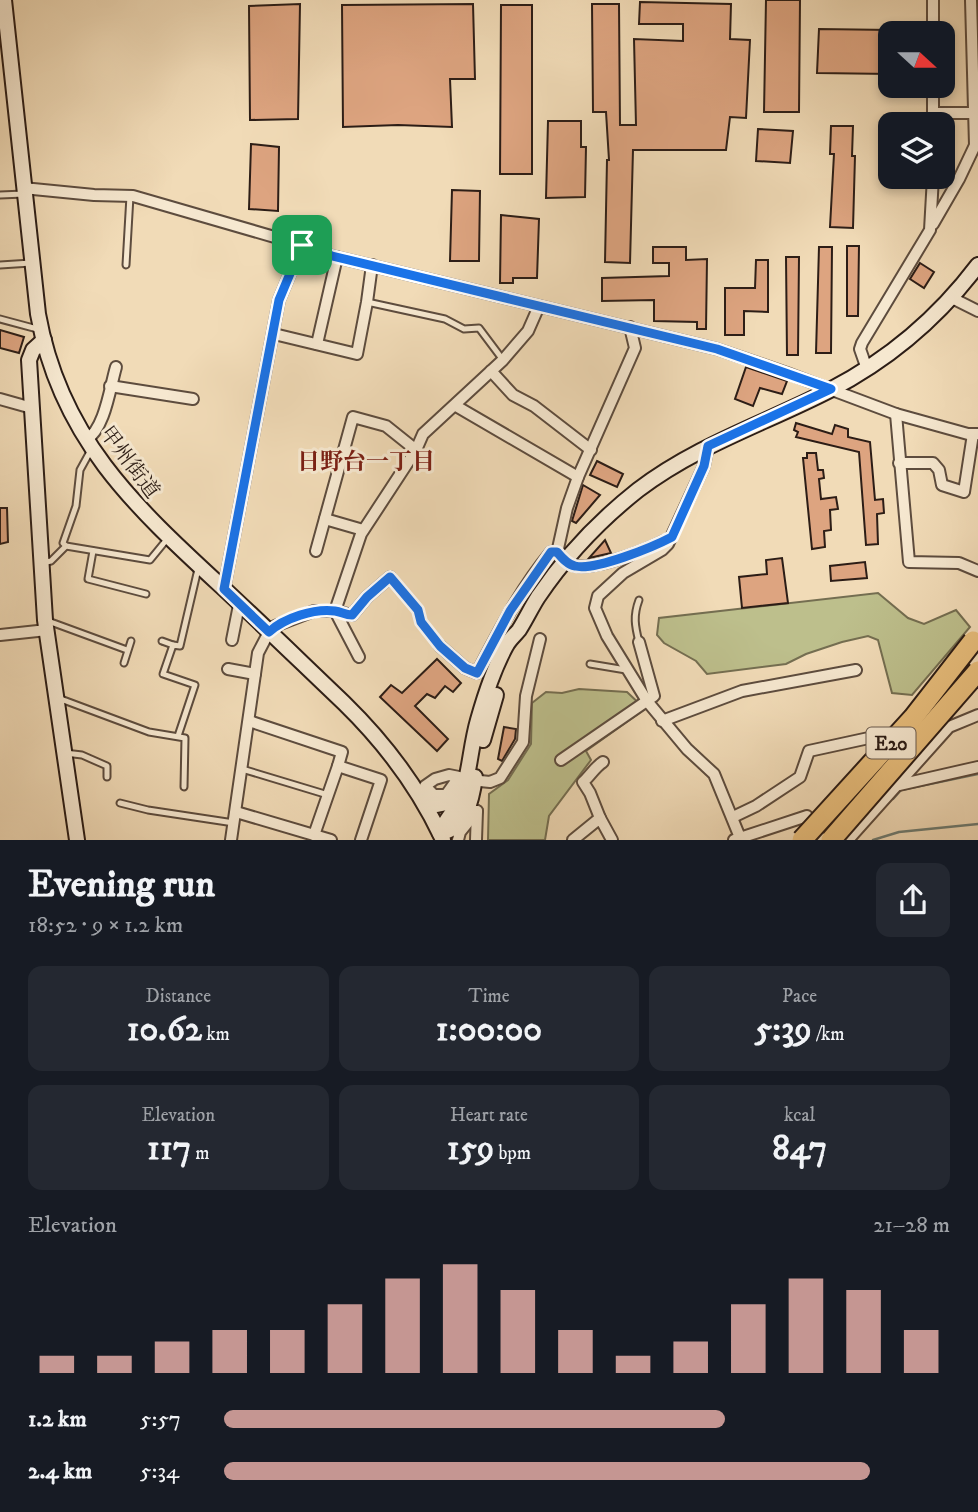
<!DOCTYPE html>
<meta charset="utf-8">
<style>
body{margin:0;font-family:"IM FELL DW Pica","Noto Serif JP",serif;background:#242831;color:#f1f3f6;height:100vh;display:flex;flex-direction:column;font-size:26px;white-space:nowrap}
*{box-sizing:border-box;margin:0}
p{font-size:23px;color:#9ea1a6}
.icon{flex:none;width:38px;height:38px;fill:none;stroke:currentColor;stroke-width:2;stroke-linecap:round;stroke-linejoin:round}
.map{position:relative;height:840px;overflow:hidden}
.panel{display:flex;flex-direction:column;background:#171b24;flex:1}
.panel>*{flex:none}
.needle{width:46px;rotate:111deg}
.fabs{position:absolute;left:878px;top:21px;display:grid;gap:14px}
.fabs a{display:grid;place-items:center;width:77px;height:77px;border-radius:14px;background:#171b24;box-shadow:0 4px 10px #0003;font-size:35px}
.pin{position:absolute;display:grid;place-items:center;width:60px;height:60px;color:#fff;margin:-30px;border-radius:14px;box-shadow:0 4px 10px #0006}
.round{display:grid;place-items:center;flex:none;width:74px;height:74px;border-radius:14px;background:#242831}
.headline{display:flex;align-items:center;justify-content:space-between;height:119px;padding:0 28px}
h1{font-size:38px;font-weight:700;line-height:52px}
.metrics{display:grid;grid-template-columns:repeat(3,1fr);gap:10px;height:119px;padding:7px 28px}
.metrics div{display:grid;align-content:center;border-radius:14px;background:#242831;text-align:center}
.metrics b{font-size:35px;font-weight:700}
.metrics small{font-size:19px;font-weight:400}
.metrics p{font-size:19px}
.chart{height:196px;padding:14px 28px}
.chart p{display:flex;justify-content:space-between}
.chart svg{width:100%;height:126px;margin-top:7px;stroke:#c59692;stroke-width:6}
ul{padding:0 28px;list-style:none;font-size:23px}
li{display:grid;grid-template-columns:112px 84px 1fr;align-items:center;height:52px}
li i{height:18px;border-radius:9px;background:#c59692}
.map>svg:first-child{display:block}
</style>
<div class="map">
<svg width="978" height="840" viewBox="0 0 978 840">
<rect width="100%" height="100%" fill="#f1dbb7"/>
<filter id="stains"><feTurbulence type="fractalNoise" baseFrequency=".00286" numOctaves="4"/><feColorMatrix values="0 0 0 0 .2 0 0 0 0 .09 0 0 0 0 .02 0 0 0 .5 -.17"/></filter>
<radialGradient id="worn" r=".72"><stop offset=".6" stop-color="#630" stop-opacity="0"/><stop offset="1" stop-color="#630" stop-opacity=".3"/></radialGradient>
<g fill="#bdbf8c" stroke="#746e51" stroke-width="2">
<path d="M878 593 908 618 924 624 956 610 970 627 912 695 892 693 878 640 868 636 842 642 806 654 786 664 707 674 696 661 664 643 657 635 659 618Z"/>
<path d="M579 689 627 692 645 709 586 751 591 760 549 816 545 840H488L489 794 508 780 531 744 532 703 546 692 562 693Z"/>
</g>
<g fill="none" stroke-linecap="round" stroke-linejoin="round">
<g stroke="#6f7c72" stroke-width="2.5">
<path d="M893 799 901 790 978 774"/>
<path d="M873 840 899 832 978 824"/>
</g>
</g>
<g fill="#dda480" stroke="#2c1d16" stroke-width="2">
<path d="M766 0H800L799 112H764Z"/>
<path d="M640 2 731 4 730 39 750 40 746 118 730 117 726 150H633L630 263 605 262 607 160H609L606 112H593L592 4H619L620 125H636L634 39 683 41V24H639Z"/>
<path d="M300 4 298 119 250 120 249 6Z"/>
<path d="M473 4 475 79H450L452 127 398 125 343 127 342 5Z"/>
<path d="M501 5H532V174H500Z"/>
<path d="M819 29 891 30V74L817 73Z"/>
<path d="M548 121H581V147H586L585 197 546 198Z"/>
<path d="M831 126H853L852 156H855L853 228 830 227 834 154H830Z"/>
<path d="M758 129 793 131 790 163 756 161Z"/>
<path d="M251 144 279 147 278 211 249 209Z"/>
<path d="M452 190 480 191 479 261H450Z"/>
<path d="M501 215 539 219 537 278H513V283H500Z"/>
<path d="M847 246H859L858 316H847Z"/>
<path d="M653 247H686V260L707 259 706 329H697V322L654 321V300L602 301V278L669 276V263H653Z"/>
<path d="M819 247H832L831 353H816Z"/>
<path d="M786 257H799L798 355H787Z"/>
<path d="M756 260H768V312L744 311V335H725V288H755Z"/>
<path d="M920 263 934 272 924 288 910 279Z"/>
<path d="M0 330 24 337 19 353 0 348Z"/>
<path d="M746 367 787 381 782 394 760 388 753 406 735 399Z"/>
<path d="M796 423 832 434 835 425 848 429V437L870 442 875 500 883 499 884 513 877 514 878 544 866 545 859 452 796 437 798 432 794 430Z"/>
<path d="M807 453H816L818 470H823L824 478 819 479 821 499 836 497 838 509 830 510 831 530 824 531 825 547 812 549 803 458H807Z"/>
<path d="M597 461 623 474 617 487 590 475Z"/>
<path d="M583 485 600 495 576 523 572 521Z"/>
<path d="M0 508H7L8 542 0 544Z"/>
<path d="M605 540 611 553 589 558Z"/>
<path d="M782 558 788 603 742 608 739 577 767 574 766 560Z"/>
<path d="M865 562 867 578 831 581 830 566Z"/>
<path d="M437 659 461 683 453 692 445 686 435 698 427 694 415 706 448 739 437 751 380 697 391 685 402 693Z"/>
<path d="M504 727 516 729 515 739 502 761 498 759Z"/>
</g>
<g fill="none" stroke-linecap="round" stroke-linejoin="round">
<defs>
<g id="lane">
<path d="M0 195 24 194"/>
<path d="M0 265 31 263"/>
<path d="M126 265 130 196"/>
<path d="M367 302 445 319 464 329 479 328 503 360"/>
<path d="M0 319 41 330"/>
<path d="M66 546 63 543 76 506 80 470 91 450"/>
<path d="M93 551 88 579 146 594"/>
<path d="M42 563 51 561 66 546 150 560 168 538"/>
<path d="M390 577 418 610 421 622 440 646"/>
<path d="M48 621 127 650"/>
<path d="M162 641 173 645"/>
<path d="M639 642C635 626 633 616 639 600"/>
<path d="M124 663 131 641"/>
<path d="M590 664 626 670"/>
<path d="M58 698 149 732 185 738 184 787"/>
<path d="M178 736 195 685 163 674 173 645 180 646 198 569"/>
<path d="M65 753 82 755 107 766V777"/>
<path d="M242 769 328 795"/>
<path d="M120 803 148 810 234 823"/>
</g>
<g id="street">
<path d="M933 0V33"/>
<path d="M971 0 975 145"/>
<path d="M933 86V124"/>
<path d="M933 113H974"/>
<path d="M23 188 94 195 133 196 302 245 332 256 717 349 787 373 896 414 968 434H978"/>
<path d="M933 224 959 179 978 139"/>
<path d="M952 298 978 311"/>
<path d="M274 334 357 354 367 302 372 265"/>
<path d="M317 344 337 257"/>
<path d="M867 369 860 349 862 343 930 230 933 177"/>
<path d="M491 371 513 395 534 406 591 450"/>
<path d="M110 386 193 399"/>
<path d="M0 399 32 408"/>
<path d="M456 406 578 477"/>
<path d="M896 414 909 562 959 563 978 571"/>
<path d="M86 440C105 429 110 387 116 367"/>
<path d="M708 446 704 466 668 544 662 550 623 573 598 596 595 608 607 636 647 701 687 749 714 774 741 840"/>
<path d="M899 463H933L939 470 942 485 964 492 973 434"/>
<path d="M325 519 363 530"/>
<path d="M316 551 353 417 386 426 416 450"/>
<path d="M557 553 567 508 578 477 635 348 630 327"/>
<path d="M562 557C566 561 570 565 576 566 595 570 646 550 664 541"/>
<path d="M224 589 279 300 302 245"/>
<path d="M0 635 47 630"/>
<path d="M232 640 239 605"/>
<path d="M440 646 465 668 477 673C499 631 520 589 551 552L557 553"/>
<path d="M359 657 335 611 361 534 416 450 423 434 503 360 528 331 539 306"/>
<path d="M228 669 255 674"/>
<path d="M249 721 342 752 338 766 381 780 361 840"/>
<path d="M662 721 742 691 856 670"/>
<path d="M561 760 654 696 639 642"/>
<path d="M449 775 459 777 446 795H434L425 786 435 779Z"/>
<path d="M470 780 490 782 500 778 523 742 526 696 540 639"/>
<path d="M899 785 978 767"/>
<path d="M236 812 331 840"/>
<path d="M733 817 756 806 800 777 809 751 878 736"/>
<path d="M600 818 590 793 583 782C590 776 595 767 603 762"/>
<path d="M314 835 338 766"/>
<path d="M231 840 258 653 269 632 275 626 314 611H335L352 615 367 597 390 577"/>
<path d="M458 840 460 832 477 811"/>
<path d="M476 840 477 811"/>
<path d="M573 840 600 818 612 840"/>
<path d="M734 840 807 816"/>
<path d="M848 840 949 727 978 715"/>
</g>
<g id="secondary">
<path d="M4 0 38 314C60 437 133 505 221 586 262 624 303 664 344 703 385 743 419 788 443 840"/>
<path d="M44 340 33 350 29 360 45 620 77 840"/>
<path d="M483 740 496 695"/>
<path d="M420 795 437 805 447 803 460 793"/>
<path d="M440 833C446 817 459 808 463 792 470 769 471 744 478 720 485 695 494 668 506 646 509 640 515 635 519 630 526 619 531 608 538 597 565 557 600 520 638 490 697 445 766 423 830 390 890 359 938 318 978 265"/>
<path d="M440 833C466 829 472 799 475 777"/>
</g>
</defs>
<use href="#lane" stroke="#5d4c3e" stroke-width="9"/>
<use href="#street" stroke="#5d4c3e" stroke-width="14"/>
<use href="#secondary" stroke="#2c1d16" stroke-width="18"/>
<use href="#lane" stroke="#f6e8d0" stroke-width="5"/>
<use href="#street" stroke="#f6e8d0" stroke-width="10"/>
<use href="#secondary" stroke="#f6e8d0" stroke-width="14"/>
<defs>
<g id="highway-bridge">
<path d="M802 840 913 718 973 641"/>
<path d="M831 840 978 671"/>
</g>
</defs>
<use href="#highway-bridge" stroke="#2c1d16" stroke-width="23" stroke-linecap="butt"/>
<use href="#highway-bridge" stroke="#e8be7c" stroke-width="19"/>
</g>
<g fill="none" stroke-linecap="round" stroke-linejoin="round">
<defs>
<path id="route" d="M302 245 332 256 717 349 831 389 708 446 704 466 672 537C653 547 595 571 575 566 568 565 562 558 557 552H551L510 611 477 673 465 668 440 646 421 622 418 610 390 577 367 597 352 615C345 615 342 612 335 611 315 608 284 618 269 632L224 589 279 300Z"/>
</defs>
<use href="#route" stroke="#fff" stroke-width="14"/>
<use href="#route" stroke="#1a73e8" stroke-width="9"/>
</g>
<g text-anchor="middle" stroke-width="6" stroke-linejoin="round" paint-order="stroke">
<rect fill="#f6e8d0" stroke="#695a4e" stroke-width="2" x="866.5" y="727.5" width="49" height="31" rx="5"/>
<g font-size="19" font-weight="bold" fill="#2c1d16">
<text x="891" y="750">E20</text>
</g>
<g font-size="21" fill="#2c1d16" stroke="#f6e8d0">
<text transform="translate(130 462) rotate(53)" y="7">甲州街道</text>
</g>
<g font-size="23" font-weight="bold" fill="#7a1f14" stroke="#f6e8d0">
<text x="366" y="469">日野台一丁目</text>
</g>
</g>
<rect width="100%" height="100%" filter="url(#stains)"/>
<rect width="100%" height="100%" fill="url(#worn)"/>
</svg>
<div class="fabs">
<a><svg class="needle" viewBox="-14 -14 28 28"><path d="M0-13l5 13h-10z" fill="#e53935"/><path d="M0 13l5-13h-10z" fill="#9ea1a6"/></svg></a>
<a><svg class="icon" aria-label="layers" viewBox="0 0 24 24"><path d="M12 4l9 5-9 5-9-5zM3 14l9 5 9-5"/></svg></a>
</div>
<div class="pin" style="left:302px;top:245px;background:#1e9e55"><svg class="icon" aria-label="arrive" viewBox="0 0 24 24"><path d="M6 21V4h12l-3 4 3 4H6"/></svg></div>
</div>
<section class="panel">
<div class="headline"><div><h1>Evening run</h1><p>18:52 · 9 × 1.2 km</p></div><a class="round"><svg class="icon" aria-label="share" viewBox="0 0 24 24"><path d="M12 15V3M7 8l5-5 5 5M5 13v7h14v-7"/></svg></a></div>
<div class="metrics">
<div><p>Distance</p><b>10.62<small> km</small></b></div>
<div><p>Time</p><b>1:00:00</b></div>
<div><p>Pace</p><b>5:39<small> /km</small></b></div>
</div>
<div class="metrics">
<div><p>Elevation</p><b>117<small> m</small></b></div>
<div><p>Heart rate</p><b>159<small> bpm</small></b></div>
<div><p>kcal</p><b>847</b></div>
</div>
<div class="chart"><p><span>Elevation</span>21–28 m</p>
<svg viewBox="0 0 160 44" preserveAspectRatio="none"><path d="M5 44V38M15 44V38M25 44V33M35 44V29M45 44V29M55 44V20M65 44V11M75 44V6M85 44V15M95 44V29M105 44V38M115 44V33M125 44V20M135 44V11M145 44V15M155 44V29"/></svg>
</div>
<ul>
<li><b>1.2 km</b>5:57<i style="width:69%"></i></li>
<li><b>2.4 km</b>5:34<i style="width:89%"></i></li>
</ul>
</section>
